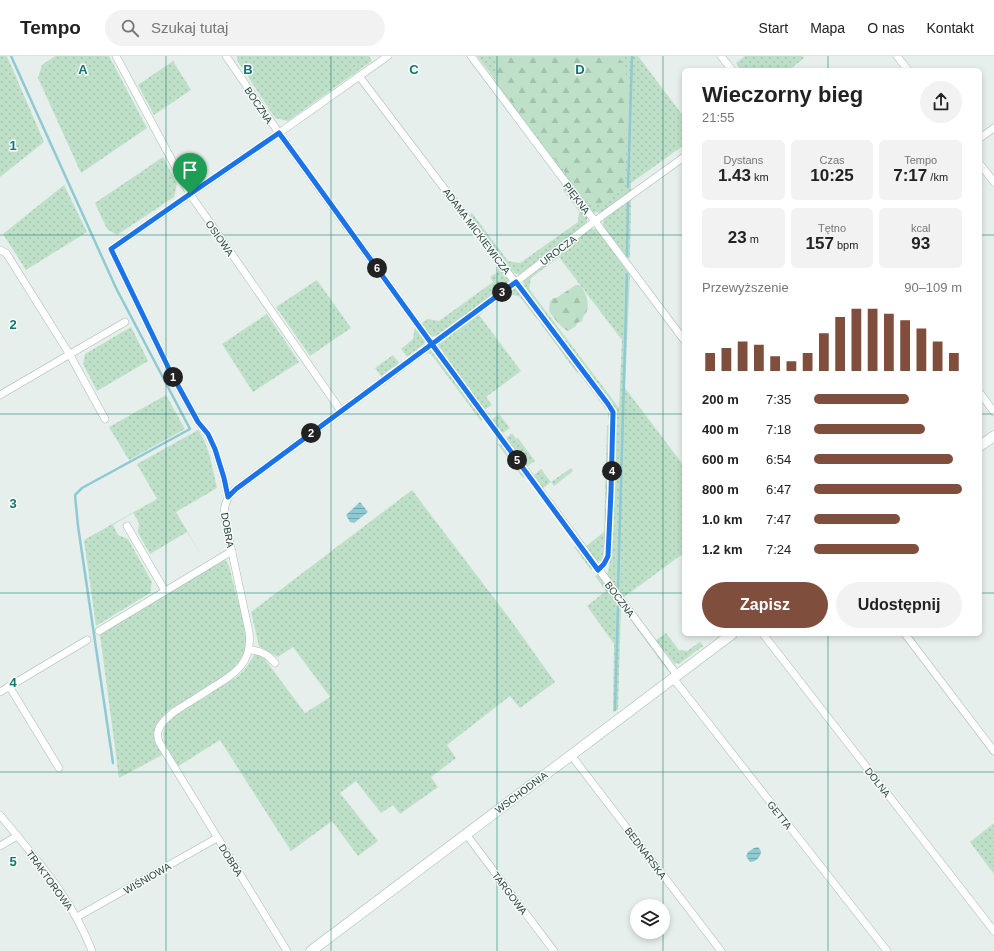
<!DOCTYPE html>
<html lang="pl">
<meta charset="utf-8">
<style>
body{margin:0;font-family:Helvetica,sans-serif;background:#f2f2f2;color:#222;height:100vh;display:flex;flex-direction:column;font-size:15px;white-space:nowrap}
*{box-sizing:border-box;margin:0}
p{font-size:13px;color:#767676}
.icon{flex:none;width:22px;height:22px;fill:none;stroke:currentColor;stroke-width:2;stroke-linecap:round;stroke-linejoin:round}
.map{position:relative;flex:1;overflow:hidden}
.drawer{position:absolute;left:682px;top:12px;width:300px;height:568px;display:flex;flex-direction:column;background:#fff;border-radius:6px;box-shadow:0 2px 6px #0003}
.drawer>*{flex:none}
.controls{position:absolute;left:630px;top:843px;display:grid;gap:8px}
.controls a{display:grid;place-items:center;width:40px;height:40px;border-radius:50%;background:#fff;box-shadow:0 2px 6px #0003;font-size:20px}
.pin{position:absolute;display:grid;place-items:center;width:34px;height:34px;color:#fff;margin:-41px -17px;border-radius:50% 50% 50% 0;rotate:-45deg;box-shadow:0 0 4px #0007}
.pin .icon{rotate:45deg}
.km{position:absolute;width:20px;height:20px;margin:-10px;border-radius:50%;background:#222;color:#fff;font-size:11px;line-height:20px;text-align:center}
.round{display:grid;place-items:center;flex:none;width:42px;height:42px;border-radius:21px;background:#f2f2f2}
.head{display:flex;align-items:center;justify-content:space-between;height:68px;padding:0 20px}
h1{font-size:22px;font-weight:700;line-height:30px}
.metrics{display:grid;grid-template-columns:repeat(3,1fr);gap:6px;height:68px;padding:4px 20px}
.metrics div{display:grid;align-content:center;border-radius:6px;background:#f2f2f2;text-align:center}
.metrics b{font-size:17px;font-weight:700}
.metrics small{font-size:11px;font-weight:400}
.metrics p{font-size:11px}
.chart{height:112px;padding:8px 20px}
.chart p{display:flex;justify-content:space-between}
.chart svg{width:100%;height:72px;margin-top:4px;stroke:#804e3d;stroke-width:6}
.button{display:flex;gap:8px;margin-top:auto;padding:8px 20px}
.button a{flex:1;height:46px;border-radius:24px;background:#804e3d;color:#fff;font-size:16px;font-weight:700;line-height:46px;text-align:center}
.button a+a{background:#f2f2f2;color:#222}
ul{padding:0 20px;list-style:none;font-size:13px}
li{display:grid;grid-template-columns:64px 48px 1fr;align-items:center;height:30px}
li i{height:10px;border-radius:5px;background:#804e3d}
header{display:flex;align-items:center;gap:24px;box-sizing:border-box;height:56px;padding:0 20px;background:#fff;border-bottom:1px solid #e0e0e0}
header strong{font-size:19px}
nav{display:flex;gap:22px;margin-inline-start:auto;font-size:14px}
.search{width:280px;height:36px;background:#f2f2f2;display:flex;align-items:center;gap:10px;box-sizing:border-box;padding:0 14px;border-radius:22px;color:#767676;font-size:15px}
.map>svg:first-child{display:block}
</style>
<header>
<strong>Tempo</strong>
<div class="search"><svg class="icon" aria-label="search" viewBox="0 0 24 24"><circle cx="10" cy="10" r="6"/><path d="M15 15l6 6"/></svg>Szukaj tutaj</div>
<nav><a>Start</a><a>Mapa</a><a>O nas</a><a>Kontakt</a></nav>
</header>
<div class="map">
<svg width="994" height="895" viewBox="0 0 994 895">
<defs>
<pattern id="green-dots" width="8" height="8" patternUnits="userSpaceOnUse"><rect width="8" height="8" fill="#bfe0c8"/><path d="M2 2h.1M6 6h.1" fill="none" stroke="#a4c1ad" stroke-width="1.8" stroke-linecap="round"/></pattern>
<pattern id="forest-firs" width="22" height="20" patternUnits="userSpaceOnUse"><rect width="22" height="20" fill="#bfe0c8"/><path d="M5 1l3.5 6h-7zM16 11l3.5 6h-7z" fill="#a4c1ad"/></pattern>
<pattern id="water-rules" width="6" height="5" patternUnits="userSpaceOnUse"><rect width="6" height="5" fill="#8ec9d4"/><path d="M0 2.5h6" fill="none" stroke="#74a5ad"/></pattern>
</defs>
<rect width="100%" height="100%" fill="#e6efeb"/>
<g fill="url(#green-dots)" fill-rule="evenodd">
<path d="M0 0H7L44 86 0 121Z"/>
<path d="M55 0H109L147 72 81 117 38 22 42 9Z"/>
<path d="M237 0H369L372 5 288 65 275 62 237 4Z"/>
<path d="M477 0H498L495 12 619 4V0H638L684 61V89L631 127V135L600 157 592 156 494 27 496 25Z"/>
<path d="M745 0H802L804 2 789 14H741L736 7Z"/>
<path d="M173 5 191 34 154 59 138 29Z"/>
<path d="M163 101 177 128 174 141 117 179 107 173 95 147Z"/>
<path d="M64 129 87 176 26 214 3 178Z"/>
<path d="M566 132 587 159V166L521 218H516L511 214 470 159 472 157 508 205 520 207 578 166 579 155 563 134Z"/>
<path d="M631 143 630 202 624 201 603 172V166L605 162Z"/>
<path d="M589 173H596L599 175 630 217 625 332 684 410V497L624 541 607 520 611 500 617 355 527 234 523 228 524 224ZM559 201 622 284 619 352 529 233 531 222Z"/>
<path d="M485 189 509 222 508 227 504 231 436 280 432 281 421 268 427 263 439 265 493 226 490 221 498 216V212L483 191Z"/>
<path d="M317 224 351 272 310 300 276 251Z"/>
<path d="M515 233 517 234 539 262 537 263 519 240 507 238 493 248 492 247 510 234Z"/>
<path d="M482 254 483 256 479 259 521 315 486 341 492 349 484 354 438 289V287Z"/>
<path d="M267 258 299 306 253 336 222 288Z"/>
<path d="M541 268H542L580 315 577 317Z"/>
<path d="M131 271 148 305 97 335 83 308 85 298Z"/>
<path d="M415 271 425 285 424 288 407 301 401 293 413 283Z"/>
<path d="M430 293 483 363 481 365 431 298 427 297 383 330 382 328Z"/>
<path d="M393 299 399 307 381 320 375 312Z"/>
<path d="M166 339 185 373 129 404 109 371Z"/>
<path d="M499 358 510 372 501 378 491 364Z"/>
<path d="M607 369H610C609 390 610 493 601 505H597L585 491 604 476Z"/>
<path d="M198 374C209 388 213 414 217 432L176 456 204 504 187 476 150 498 138 477 139 467 133 457 113 469 118 479 128 483 152 526 150 537 96 570 84 484 157 443 137 408Z"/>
<path d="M512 377 516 383 518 382 535 405 526 411 505 383Z"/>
<path d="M497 387 501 388 525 421 523 422Z"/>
<path d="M571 412 573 415 554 430 551 426 542 433 533 420 541 413 551 426Z"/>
<path d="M412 434 512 566 555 626 520 652 510 640 447 689 456 702 431 721 438 731 400 758 393 749 381 757 356 725 340 737 378 785 358 800 332 765 291 795 220 684 177 711C168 694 155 680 171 662L238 620 245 613 255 598 260 599 264 602 305 657 330 641 293 591 278 601 259 590 251 556Z"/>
<path d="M576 490 593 512 591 514 574 491Z"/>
<path d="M224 504 227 506 229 510C233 526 237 542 242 558 244 567 248 579 247 588 244 615 190 641 169 654 151 671 151 678 162 699L119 722 100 579 218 505Z"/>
<path d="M598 519 669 612 668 615 621 551 618 653 613 656 614 588 587 550 606 535 595 520Z"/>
<path d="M666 577 679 594 687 595 700 586 703 590 679 608 676 607 675 608 656 584Z"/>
<path d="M994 767V818L970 786Z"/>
</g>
<g fill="url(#forest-firs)">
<path d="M498 0H619L628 24 625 131 601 149 589 148 496 26 499 20 495 12Z"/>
<path d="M576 229H580C587 238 592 252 583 261L582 265 577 267 576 270 568 275C561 272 553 261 549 255L550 246 553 242H556Z"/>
</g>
<g fill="url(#water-rules)">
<path d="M360 446 368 456 354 467 350 466 346 459Z"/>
<path d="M758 791 761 795C761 801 756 806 750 806L746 800 748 796 754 792Z"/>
</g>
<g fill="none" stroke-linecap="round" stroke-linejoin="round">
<g stroke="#8ec9d4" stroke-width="2.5">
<path d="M11 0 116 232 190 373 82 432 75 439 78 470 113 707"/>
<path d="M628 131 632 0"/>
<path d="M627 200 628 147"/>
<path d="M618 532 627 218"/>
<path d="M615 654 618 550"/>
</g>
<defs>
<g id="street">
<path d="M116 0 190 138 341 355"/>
<path d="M226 0 279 77 431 287 677 619"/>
<path d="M471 0 684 284"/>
<path d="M721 0 732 14"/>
<path d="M897 0 908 14"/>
<path d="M359 20 612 354 613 365 608 500 604 508 598 514"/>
<path d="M980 82 994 72"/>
<path d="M980 108 994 126"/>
<path d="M0 194 6 197 8 200 70 299 105 363"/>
<path d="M980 337 994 356"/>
<path d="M0 339 125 266"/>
<path d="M228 441 224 422 215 393 208 379 198 366 170 315 111 193 279 77 388 0"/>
<path d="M127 470 165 535"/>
<path d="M99 575 232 495"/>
<path d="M763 578 994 875"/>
<path d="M905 578 994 695"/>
<path d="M249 594C260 594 268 598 275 607"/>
<path d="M673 622 887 895"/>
<path d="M9 630 59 712"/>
<path d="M0 636 87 584"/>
<path d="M571 699 721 895"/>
<path d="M0 759C36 803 71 841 92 895"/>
<path d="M466 778 554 895"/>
<path d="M0 790 17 780"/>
<path d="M77 861 217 782"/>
<path d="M287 895 159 686C154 672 164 664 174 656 186 648 198 641 210 633 234 618 253 608 249 576L224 459C224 448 227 440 236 433L516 226 595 165 684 101"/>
</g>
<g id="secondary">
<path d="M980 390 994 380"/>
<path d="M311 895 732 578"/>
</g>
</defs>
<use href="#street" stroke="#a8b8b2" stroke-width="8"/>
<use href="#secondary" stroke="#a4bbb3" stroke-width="11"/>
<use href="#street" stroke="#fff" stroke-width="7"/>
<use href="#secondary" stroke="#fff" stroke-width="10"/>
</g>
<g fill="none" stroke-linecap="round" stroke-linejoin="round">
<defs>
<path id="route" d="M190 138 111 193 170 315 198 366 208 378 215 393 224 422 228 441 236 433 516 226 608 348 613 356 611 435 608 500 604 508 598 514 445 306C389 230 335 153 279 77L190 138"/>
</defs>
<use href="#route" stroke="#fff" stroke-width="8"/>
<use href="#route" stroke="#1a73e8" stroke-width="5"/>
</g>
<path fill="none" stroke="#0f766e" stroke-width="1" stroke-opacity="0.55" d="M166 0V895M331 0V895M497 0V895M663 0V850M828 0V14M0 179H684M980 179H994M0 358H684M980 358H994M0 537H684M980 537H994M828 578V895M0 716H994M663 876V895"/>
<g text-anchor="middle" stroke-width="3" stroke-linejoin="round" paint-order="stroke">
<g font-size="10" fill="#24423a" stroke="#f7fbf9">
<text transform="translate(259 49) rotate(56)" y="4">BOCZNA</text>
<text transform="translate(577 142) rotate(53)" y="4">PIĘKNA</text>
<text transform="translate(477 175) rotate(53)" y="4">ADAMA MICKIEWICZA</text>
<text transform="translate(220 182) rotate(55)" y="4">OSIOWA</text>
<text transform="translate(558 194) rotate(-37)" y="4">UROCZA</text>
<text transform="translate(228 474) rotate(80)" y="4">DOBRA</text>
<text transform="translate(620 543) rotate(53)" y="4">BOCZNA</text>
<text transform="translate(878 726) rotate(52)" y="4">DOLNA</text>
<text transform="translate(521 736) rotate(-37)" y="4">WSCHODNIA</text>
<text transform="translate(780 759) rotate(52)" y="4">GETTA</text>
<text transform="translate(646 797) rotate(53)" y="4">BEDNARSKA</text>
<text transform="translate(231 804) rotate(58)" y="4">DOBRA</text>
<text transform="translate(147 822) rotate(-30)" y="4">WIŚNIOWA</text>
<text transform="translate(50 824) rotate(54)" y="4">TRAKTOROWA</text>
<text transform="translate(510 837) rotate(53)" y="4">TARGOWA</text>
</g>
</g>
<g font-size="13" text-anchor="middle" font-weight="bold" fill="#0f766e" stroke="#f7fbf9" stroke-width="3" stroke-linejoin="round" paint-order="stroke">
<text x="83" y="18">A</text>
<text x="248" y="18">B</text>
<text x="414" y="18">C</text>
<text x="580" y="18">D</text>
<text x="13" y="94">1</text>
<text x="13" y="273">2</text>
<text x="13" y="452">3</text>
<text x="13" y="631">4</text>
<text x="13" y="810">5</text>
</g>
</svg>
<div class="controls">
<a><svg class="icon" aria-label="layers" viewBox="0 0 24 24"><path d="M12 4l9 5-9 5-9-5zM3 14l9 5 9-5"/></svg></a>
</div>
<div class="pin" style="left:190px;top:138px;background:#1e9e55"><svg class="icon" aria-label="arrive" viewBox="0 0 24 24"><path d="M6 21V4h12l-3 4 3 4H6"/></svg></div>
<b class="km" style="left:173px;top:321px">1</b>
<b class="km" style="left:311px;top:377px">2</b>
<b class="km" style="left:502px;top:236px">3</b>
<b class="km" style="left:612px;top:415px">4</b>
<b class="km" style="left:517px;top:404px">5</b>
<b class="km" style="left:377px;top:212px">6</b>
<section class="drawer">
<div class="head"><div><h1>Wieczorny bieg</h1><p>21:55</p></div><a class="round"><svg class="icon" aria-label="share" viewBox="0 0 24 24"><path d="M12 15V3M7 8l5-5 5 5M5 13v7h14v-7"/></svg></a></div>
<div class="metrics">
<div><p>Dystans</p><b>1.43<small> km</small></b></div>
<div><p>Czas</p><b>10:25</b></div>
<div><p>Tempo</p><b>7:17<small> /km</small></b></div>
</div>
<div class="metrics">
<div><b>23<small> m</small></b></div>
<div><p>Tętno</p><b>157<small> bpm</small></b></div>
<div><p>kcal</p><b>93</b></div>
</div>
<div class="chart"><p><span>Przewyższenie</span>90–109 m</p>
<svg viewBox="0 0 160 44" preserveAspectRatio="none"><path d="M5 44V33M15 44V30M25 44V26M35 44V28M45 44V35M55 44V38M65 44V33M75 44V21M85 44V11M95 44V6M105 44V6M115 44V9M125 44V13M135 44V18M145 44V26M155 44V33"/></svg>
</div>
<ul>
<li><b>200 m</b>7:35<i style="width:64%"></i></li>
<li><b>400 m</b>7:18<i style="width:75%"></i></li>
<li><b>600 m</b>6:54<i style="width:94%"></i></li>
<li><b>800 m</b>6:47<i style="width:100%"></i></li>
<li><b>1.0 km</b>7:47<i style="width:58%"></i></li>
<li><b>1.2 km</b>7:24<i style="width:71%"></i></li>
</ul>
<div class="button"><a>Zapisz</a><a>Udostępnij</a></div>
</section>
</div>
